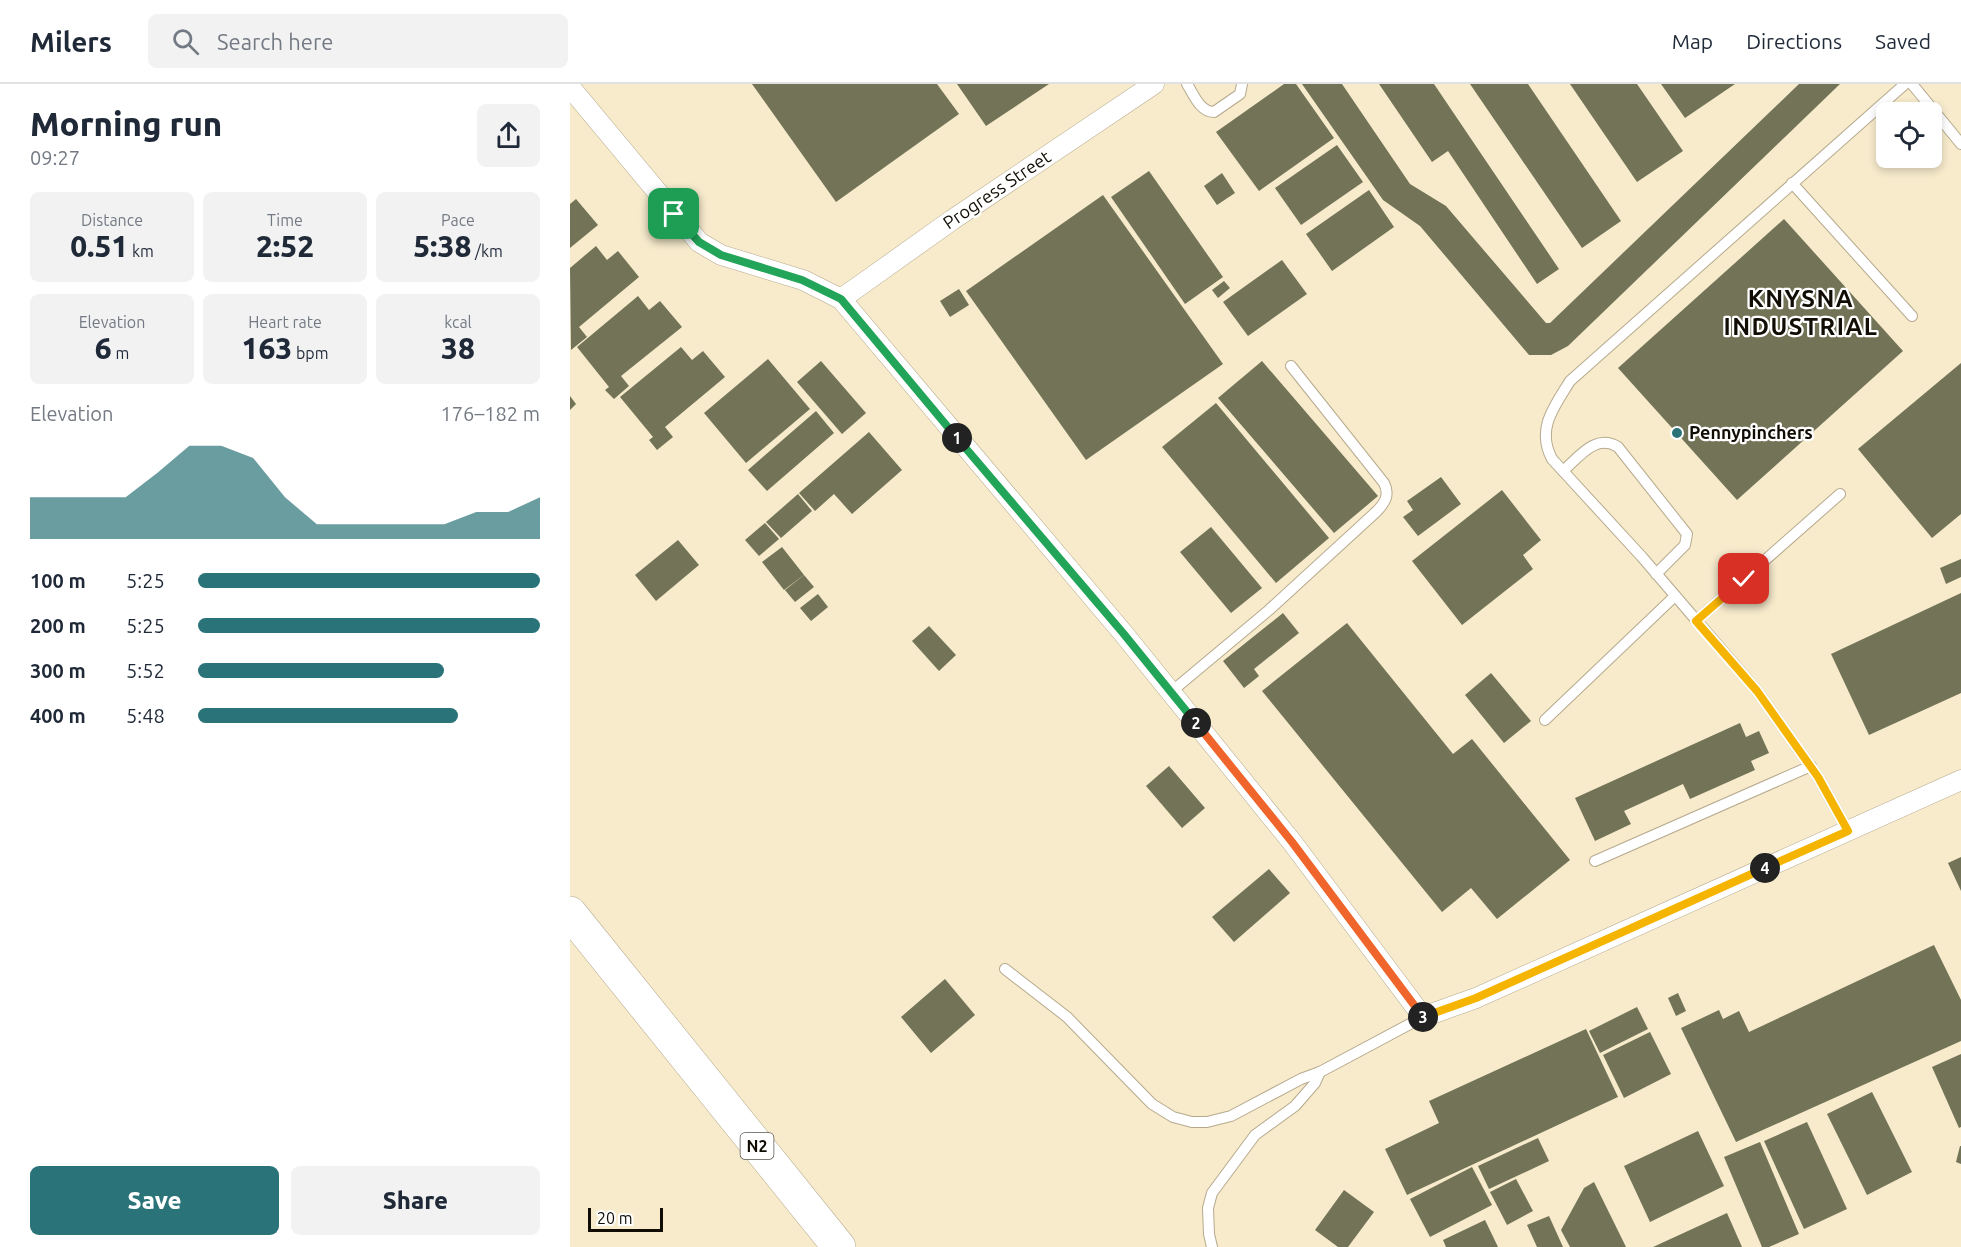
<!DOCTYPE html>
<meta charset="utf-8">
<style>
body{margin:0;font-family:Ubuntu,sans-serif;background:#f2f2f3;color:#1f2937;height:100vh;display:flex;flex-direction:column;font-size:22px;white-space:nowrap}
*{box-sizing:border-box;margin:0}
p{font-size:20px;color:#747a83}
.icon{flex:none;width:33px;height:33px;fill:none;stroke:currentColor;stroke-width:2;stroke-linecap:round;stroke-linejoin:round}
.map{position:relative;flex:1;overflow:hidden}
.side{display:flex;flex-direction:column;background:#fff;width:570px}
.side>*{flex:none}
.tools{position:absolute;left:1306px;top:18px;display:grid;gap:12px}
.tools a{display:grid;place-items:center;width:66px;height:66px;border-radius:9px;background:#fff;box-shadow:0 3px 9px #0003;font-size:30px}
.scale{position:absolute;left:18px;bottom:15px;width:75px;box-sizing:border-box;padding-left:6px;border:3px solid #110d04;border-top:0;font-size:16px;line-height:21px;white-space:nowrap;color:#110d04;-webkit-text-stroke:4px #fff;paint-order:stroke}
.pin{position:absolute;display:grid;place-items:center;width:51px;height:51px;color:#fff;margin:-26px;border-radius:12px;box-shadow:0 3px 9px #0006}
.km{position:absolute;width:30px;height:30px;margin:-15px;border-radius:50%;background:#222;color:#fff;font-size:16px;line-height:30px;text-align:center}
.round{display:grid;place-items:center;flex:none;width:63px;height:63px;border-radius:9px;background:#f2f2f3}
.head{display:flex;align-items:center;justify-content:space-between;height:102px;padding:0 30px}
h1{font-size:33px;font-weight:800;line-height:45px}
.figures{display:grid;grid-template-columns:repeat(3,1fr);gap:9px;height:102px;padding:6px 30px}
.figures div{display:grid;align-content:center;border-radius:9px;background:#f2f2f3;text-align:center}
.figures b{font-size:30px;font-weight:800}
.figures small{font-size:16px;font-weight:400}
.figures p{font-size:16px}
.chart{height:168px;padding:12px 30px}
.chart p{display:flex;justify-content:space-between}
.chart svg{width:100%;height:108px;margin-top:6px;fill:#2a7479;opacity:.7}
.action{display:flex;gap:12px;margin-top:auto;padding:12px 30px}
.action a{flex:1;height:69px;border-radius:9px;background:#2a7479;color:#fff;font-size:24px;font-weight:800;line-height:69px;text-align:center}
.action a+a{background:#f2f2f3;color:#1f2937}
ul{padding:0 30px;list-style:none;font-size:20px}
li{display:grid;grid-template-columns:96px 72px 1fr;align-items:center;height:45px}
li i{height:15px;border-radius:8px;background:#2a7479}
header{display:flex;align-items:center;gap:36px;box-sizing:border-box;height:84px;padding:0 30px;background:#fff;border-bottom:2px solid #e0e1e3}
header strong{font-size:28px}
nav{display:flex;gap:33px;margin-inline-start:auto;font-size:21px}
.search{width:420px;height:54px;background:#f2f2f3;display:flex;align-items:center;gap:15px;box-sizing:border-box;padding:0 21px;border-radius:9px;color:#747a83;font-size:22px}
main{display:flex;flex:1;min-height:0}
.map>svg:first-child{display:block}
</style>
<header>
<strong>Milers</strong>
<div class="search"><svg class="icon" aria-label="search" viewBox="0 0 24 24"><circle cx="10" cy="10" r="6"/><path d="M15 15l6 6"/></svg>Search here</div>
<nav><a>Map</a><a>Directions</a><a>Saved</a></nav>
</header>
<main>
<section class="side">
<div class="head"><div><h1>Morning run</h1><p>09:27</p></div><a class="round"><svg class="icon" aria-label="share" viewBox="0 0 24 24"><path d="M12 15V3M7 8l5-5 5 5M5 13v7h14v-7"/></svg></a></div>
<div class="figures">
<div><p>Distance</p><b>0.51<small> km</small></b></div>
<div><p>Time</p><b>2:52</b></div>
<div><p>Pace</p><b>5:38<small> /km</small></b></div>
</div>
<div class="figures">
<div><p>Elevation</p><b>6<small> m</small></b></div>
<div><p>Heart rate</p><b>163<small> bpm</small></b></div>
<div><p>kcal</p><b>38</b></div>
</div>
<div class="chart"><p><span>Elevation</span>176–182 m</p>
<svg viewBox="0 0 160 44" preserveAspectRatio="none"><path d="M0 44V27L10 27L20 27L30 27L40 17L50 6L60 6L70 11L80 27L90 38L100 38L110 38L120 38L130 38L140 33L150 33L160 27V44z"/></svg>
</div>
<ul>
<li><b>100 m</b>5:25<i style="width:100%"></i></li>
<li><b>200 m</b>5:25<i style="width:100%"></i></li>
<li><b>300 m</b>5:52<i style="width:72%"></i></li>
<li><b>400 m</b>5:48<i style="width:76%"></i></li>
</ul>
<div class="action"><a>Save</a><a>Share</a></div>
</section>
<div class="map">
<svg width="1391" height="1163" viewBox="0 0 1391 1163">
<rect width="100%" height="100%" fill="#f7ebcc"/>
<g fill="#727357">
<path d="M182 0H367L389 30 266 118Z"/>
<path d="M387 0H479L416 42Z"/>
<path d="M714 0H726L764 54 689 107 646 48Z"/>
<path d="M732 0H772L840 100 876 122 976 239H980L1229 0H1270L998 262 981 271H959L850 142 813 116Z"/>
<path d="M809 0H864L989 185 967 200 878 67 862 78Z"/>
<path d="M900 0H958L1051 137 1012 164Z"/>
<path d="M1000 0H1067L1113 67 1067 98Z"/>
<path d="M1091 0H1165L1115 34Z"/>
<path d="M767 61 793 98 731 141 705 104Z"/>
<path d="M579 87 653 193 615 220 541 113Z"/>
<path d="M652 89 665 109 647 121 634 102Z"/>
<path d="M799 106 824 143 762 187 736 150Z"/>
<path d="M533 111 653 280 516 376 396 207Z"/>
<path d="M6 115 28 141 0 164V120Z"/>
<path d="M1214 135 1333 267 1167 416 1048 284Z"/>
<path d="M26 162 37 176 48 167 69 193 9 243 17 253 1 266 0 184Z"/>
<path d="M712 176 737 210 678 252 653 218Z"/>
<path d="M654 197 660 204 648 214 642 206Z"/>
<path d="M389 205 399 221 380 233 370 217Z"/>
<path d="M68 212 79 226 90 217 112 243 51 292 59 302 44 315 35 306 39 303 7 263Z"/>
<path d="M111 263 122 276 133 267 155 293 95 343 103 353 87 366 79 356 83 353 50 313Z"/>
<path d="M198 275 240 325 176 379 134 329Z"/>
<path d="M251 277 296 329 272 350 227 298Z"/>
<path d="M692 277 808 412 764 449 648 314Z"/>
<path d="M1391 279V430L1362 454 1288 365Z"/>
<path d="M0 312 6 320 0 326Z"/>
<path d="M646 319 759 454 706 499 592 363Z"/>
<path d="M246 327 264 349 197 407 178 386Z"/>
<path d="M299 348 332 386 282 430 264 410 245 427 229 409Z"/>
<path d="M871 393 891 420 848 452 833 433 843 426 837 417Z"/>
<path d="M932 406 971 456 953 471 963 485 892 541 842 477Z"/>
<path d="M228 410 242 427 211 454 196 438Z"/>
<path d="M195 439 209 455 189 472 175 456Z"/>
<path d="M641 443 692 504 661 529 610 468Z"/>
<path d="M108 456 129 481 86 517 65 491Z"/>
<path d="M212 463 234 491 214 506 192 478Z"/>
<path d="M1391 475V493L1376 500 1370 484Z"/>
<path d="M234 491 244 503 225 518 215 506Z"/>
<path d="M1391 509V609L1299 651 1261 570Z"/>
<path d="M248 510 258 523 241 537 230 524Z"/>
<path d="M713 529 729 549 684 585 689 592 674 604 653 577Z"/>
<path d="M777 539 883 670 902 655 1000 776 927 835 901 804 872 828 692 607Z"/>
<path d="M359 542 386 571 369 587 342 557Z"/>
<path d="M921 589 961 637 934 659 895 611Z"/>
<path d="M1170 639 1176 653 1189 647 1199 669 1181 677 1185 686 1120 715 1113 700 1054 727 1061 740 1025 757 1005 714Z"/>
<path d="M599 682 635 724 612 744 576 702Z"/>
<path d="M1391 773V807L1378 779Z"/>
<path d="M699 785 720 809 664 858 642 833Z"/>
<path d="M1364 861 1391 916V957L1166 1058 1111 944 1149 926 1153 935 1169 927 1179 948Z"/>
<path d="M375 895 405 931 361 969 331 933Z"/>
<path d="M1108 909 1116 927 1106 932 1098 914Z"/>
<path d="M1067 923 1078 945 1030 969 1019 947Z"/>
<path d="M1016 945 1048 1013 837 1111 815 1065 869 1039 859 1017Z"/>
<path d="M1080 948 1101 990 1054 1014 1033 971Z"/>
<path d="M1391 970V1043L1389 1044 1362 983Z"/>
<path d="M1302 1008 1342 1088 1297 1111 1257 1030Z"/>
<path d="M1237 1038 1277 1125 1234 1145 1194 1057Z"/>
<path d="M1128 1047 1154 1102 1080 1138 1054 1082Z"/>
<path d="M968 1054 979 1077 919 1105 908 1082Z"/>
<path d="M1190 1058 1229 1150 1199 1163H1192L1154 1073Z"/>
<path d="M1390 1062H1391V1080L1386 1078Z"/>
<path d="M902 1083 922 1121 860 1153 840 1115Z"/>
<path d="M946 1095 963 1127 937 1141 920 1108Z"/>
<path d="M1024 1098 1056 1163H1000L991 1146 1014 1104Z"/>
<path d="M774 1106 804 1128 778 1163H768L745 1146Z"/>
<path d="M1157 1129 1172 1163H1083Z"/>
<path d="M979 1132 993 1163H967L957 1141Z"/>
<path d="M915 1136 928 1163H876L873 1156Z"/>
</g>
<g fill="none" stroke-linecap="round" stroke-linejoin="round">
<defs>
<g id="lane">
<path d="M617 0C624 11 630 28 644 28L670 10 672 0"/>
<path d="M1342 0 1391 60"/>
<path d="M1222 99 1342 232"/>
<path d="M993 387C1009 373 1026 349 1048 363L1117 450 1115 461 1086 490"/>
<path d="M1126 537 1270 410"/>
<path d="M601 608 699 526 806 428C815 419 820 411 814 399L721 282"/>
<path d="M975 636 1105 512"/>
<path d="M1278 747 1248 693 1187 607 1072 473 982 375C966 345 984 323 1000 297L1335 0"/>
<path d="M1025 777 1241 682"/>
<path d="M435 885 497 933 582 1020 603 1033 622 1038H637L661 1032 731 995 750 988 853 933"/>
<path d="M642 1163 639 1150 638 1124 642 1109 685 1051 725 1022 745 999 750 988"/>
</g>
<g id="street">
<path d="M0 3 129 158 151 171 233 196 271 215 553 549 722 758 853 933 906 914 1391 696"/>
<path d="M271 215 382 136 584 0"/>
</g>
<path id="highway" d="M0 829 269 1163"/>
</defs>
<use href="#lane" stroke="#b6a98d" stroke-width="12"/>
<use href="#street" stroke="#b6a98d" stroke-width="21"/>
<use href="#highway" stroke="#b6a98d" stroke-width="34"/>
<use href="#lane" stroke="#fff" stroke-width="10"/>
<use href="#street" stroke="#fff" stroke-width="20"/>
<use href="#highway" stroke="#fff" stroke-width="33"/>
</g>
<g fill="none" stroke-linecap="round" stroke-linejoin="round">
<defs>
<path id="split-1" d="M104 130 129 158 151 171 232 196 271 215 387 354"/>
<path id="split-2" d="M387 354 553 549 626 639"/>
<path id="split-3" d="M626 639 722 758 853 933"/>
<path id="split-4" d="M853 933 906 914 1195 784"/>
<path id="split-5" d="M1174 495 1126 537 1187 607 1248 693 1278 747 1195 784"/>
</defs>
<use href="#split-1" stroke="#fff" stroke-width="12"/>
<use href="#split-2" stroke="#fff" stroke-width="12"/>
<use href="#split-3" stroke="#fff" stroke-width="12"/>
<use href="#split-4" stroke="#fff" stroke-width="12"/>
<use href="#split-5" stroke="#fff" stroke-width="12"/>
<use href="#split-1" stroke="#22a559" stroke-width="8"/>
<use href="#split-2" stroke="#22a559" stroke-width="8"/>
<use href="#split-3" stroke="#f0652b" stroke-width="8"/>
<use href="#split-4" stroke="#f5b400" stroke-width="8"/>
<use href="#split-5" stroke="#f5b400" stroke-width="8"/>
</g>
<circle fill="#2a7479" stroke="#fff" stroke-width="2" cx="1107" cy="349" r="6"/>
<g text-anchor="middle" stroke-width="4.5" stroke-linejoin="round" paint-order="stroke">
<rect fill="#fff" stroke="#58564f" stroke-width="1.5" x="170.5" y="1049" width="33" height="26" rx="4.5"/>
<g font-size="16" font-weight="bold" fill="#110d04">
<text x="187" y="1068">N2</text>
</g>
<g font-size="18" fill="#110d04" stroke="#fff">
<text transform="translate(427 106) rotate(-34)" y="6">Progress Street</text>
</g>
<g font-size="18" font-weight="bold" fill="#110d04" stroke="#fff" text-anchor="start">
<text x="1119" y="355">Pennypinchers</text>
</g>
<g font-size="24" font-weight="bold" letter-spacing="1.5" fill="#110d04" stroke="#fff">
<text x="1231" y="223">KNYSNA<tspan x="1231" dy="28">INDUSTRIAL</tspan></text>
</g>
</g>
</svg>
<div class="tools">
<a><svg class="icon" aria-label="locate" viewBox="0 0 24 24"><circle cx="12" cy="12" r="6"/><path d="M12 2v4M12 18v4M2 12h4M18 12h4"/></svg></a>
</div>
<div class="scale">20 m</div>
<div class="pin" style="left:104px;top:130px;background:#1e9e55"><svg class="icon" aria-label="arrive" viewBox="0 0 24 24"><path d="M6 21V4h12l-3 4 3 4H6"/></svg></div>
<div class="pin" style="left:1174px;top:495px;background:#d93025"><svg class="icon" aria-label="check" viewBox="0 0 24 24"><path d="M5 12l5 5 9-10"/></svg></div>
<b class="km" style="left:387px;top:354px">1</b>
<b class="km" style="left:626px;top:639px">2</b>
<b class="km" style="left:853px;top:933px">3</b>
<b class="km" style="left:1195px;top:784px">4</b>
</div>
</main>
